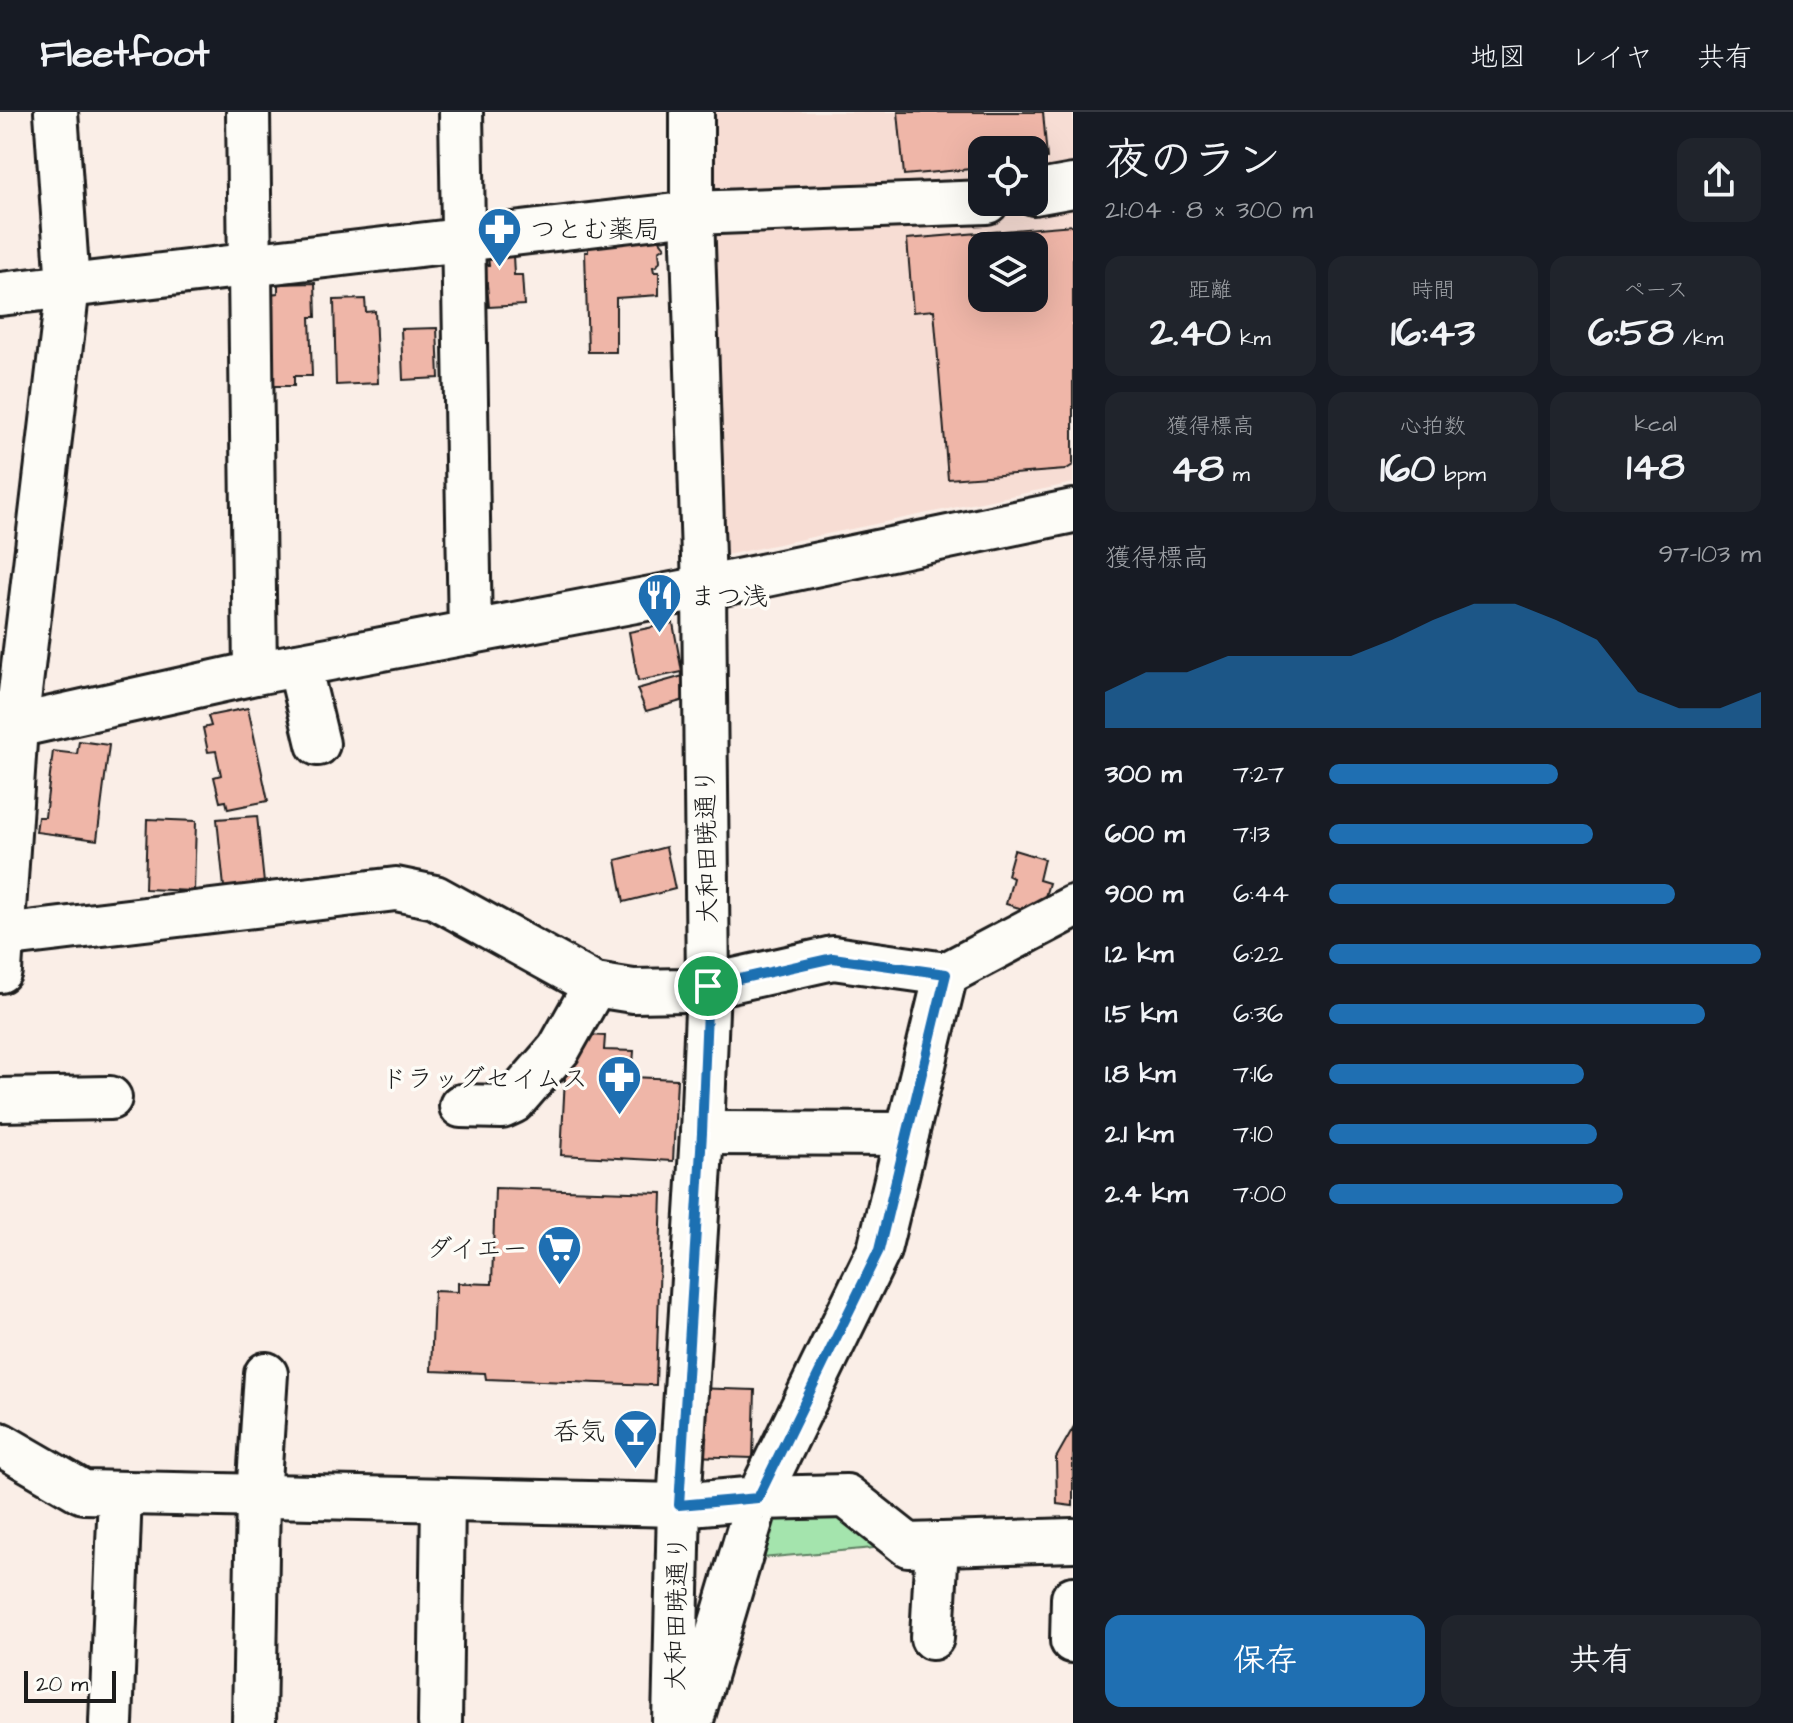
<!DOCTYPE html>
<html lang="ja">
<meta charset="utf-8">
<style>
body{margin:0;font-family:"Architects Daughter","Klee One",sans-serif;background:#20242c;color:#f1f3f6;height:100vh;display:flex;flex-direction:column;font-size:30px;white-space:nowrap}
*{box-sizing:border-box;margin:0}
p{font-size:26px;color:#9ea1a6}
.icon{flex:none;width:44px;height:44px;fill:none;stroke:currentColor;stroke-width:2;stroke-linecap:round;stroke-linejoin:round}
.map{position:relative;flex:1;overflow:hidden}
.drawer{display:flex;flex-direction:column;background:#171b24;width:720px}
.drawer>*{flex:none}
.fabs{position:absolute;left:968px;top:24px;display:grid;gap:16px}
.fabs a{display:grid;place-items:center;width:80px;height:80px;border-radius:16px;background:#171b24;box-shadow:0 8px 32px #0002;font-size:40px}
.scale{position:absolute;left:24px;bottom:20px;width:92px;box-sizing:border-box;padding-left:8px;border:4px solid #1c1c1c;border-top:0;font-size:22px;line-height:28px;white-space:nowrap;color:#1c1c1c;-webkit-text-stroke:6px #fdfcf7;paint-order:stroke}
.pin{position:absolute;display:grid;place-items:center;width:68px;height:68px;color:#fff;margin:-34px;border:4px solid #fff;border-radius:50%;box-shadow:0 2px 8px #0007}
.round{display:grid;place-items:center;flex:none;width:84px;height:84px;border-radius:16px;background:#20242c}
.head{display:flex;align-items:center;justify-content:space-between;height:136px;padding:0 32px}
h1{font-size:44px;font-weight:800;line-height:60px}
.figures{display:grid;grid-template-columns:repeat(3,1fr);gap:12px;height:136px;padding:8px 32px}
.figures div{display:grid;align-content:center;border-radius:16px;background:#20242c;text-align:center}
.figures b{font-size:40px;font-weight:800}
.figures small{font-size:22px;font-weight:400}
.figures p{font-size:22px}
.chart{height:224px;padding:16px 32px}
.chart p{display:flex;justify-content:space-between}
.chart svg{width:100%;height:144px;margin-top:8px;fill:#1f6fb2;opacity:.7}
.cta{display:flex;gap:16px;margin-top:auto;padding:16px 32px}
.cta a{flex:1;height:92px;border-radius:16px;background:#1f6fb2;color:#fff;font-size:32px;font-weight:800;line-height:92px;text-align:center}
.cta a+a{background:#20242c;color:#f1f3f6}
ul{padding:0 32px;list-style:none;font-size:26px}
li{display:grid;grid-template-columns:128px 96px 1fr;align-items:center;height:60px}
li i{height:20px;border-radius:10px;background:#1f6fb2}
header{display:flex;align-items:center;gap:48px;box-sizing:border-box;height:112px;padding:0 40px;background:#171b24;border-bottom:2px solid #363941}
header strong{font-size:38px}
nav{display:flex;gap:44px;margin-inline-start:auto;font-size:28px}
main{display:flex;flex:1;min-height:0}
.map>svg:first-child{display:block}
</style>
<header>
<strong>Fleetfoot</strong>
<nav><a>地図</a><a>レイヤ</a><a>共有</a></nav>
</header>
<main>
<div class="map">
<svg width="1073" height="1611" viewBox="0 0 1073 1611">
<rect width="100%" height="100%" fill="#faeee7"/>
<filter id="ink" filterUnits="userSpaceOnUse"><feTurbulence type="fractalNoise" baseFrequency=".0125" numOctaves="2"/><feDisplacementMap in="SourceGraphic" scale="16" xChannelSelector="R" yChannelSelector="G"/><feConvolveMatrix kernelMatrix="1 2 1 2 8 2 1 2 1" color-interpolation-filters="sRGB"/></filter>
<g filter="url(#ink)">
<path fill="#f7ddd4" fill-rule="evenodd" d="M709 0H1073V371L721 444ZM982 38H1034V90H982ZM982 134H1034V186H982Z"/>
<path fill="#a4e4ad" stroke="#608064" stroke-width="2" d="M846 1384 908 1433 740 1448 758 1386Z"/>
<g fill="#efb6a8" stroke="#1c1c1c" stroke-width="2" fill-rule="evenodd">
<path d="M898 0H1043L1047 46 1034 50V38H982V56L904 63Z"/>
<path d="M1073 113V353L1065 358 948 367 934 198 913 200 907 127ZM982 134H1034V186H982Z"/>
<path d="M646 123 658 126 665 135 659 139 660 149 657 154 653 155 654 160H659V183L616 186V240H588L585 140H588V133Z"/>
<path d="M513 143 514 163H522L524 193 489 195 487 173 481 174 479 154 489 153 488 145Z"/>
<path d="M315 171 316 205H310L312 264H294V274H271L269 182 278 181V172Z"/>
<path d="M365 187 366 200 375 199 378 271 336 273 334 188Z"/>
<path d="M437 216 439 266 403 268 401 217Z"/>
<path d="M673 511 682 560 638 569 629 520Z"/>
<path d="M683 564 688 587 646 599 637 577Z"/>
<path d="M248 596 268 689 228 697 226 689 220 690 214 665 221 663 216 639 208 640 203 616 211 614 208 604Z"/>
<path d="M79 629 109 633 97 728 36 720 38 705H45L53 639 77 642Z"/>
<path d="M257 704 264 771 224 775 217 707Z"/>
<path d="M147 707 196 709 194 779 145 777Z"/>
<path d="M666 735 675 777 624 790 616 748Z"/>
<path d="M1014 738 1044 747 1039 768 1049 771 1040 802 1006 792 1013 766 1007 763Z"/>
<path d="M588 923 605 924 604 938 634 939 632 965 677 967 673 1049 561 1043 566 946Z"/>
<path d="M495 1076 662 1081 656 1273 486 1267 485 1261 431 1259 434 1179 458 1180V1171L492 1172Z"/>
<path d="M692 1276 755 1278 753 1346 690 1344Z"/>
<path d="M1073 1316V1394L1057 1392 1056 1346Z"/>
</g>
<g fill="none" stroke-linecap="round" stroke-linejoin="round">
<defs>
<g id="minor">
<path d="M248 0 255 561"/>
<path d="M461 0 470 521"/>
<path d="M1034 81 1073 74"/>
<path d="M0 182 692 101 987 90"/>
<path d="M299 553 318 632"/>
<path d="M0 615 16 614 255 561 704 476 1073 399"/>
<path d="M2 824 396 777 435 785 595 873 633 879 685 878 708 874 833 846 946 862 1073 795"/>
<path d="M0 859 16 614 68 174 56 0"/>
<path d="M0 988 110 986"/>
<path d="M461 994 502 995 513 990 559 937 595 873"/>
<path d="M702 1021 907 1022"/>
<path d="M0 1332 83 1380 679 1393 758 1386 879 1138 946 862"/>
<path d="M932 1526 937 1432"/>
<path d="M1072 1529 1073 1486"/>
<path d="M111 1611 120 1382"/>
<path d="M254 1611 258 1385 266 1262"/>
<path d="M440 1611 443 1388"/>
<path d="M674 1611 679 1393 702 1021 708 874 704 476 692 101V0"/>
<path d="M691 1611 758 1386 846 1384 908 1433 1073 1428"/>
</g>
</defs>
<use href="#minor" stroke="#1c1c1c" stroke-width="48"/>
<use href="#minor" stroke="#fdfcf7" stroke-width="42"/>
</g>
</g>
<g fill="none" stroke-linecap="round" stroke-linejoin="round" filter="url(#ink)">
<defs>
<path id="route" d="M833 846 946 862 879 1138 758 1386 679 1393 702 1021 708 874Z"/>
</defs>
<use href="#route" stroke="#fff" stroke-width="16"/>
<use href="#route" stroke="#1f6fb2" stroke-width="10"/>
</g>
<defs>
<symbol id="pharmacy-pin" viewBox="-11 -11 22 30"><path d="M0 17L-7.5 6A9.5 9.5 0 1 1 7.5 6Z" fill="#1f6fb2" stroke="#fdfcf7"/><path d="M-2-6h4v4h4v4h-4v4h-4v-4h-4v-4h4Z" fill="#fff"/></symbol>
<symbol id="restaurant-pin" viewBox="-11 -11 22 30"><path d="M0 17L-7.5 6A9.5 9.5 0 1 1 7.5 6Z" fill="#1f6fb2" stroke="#fdfcf7"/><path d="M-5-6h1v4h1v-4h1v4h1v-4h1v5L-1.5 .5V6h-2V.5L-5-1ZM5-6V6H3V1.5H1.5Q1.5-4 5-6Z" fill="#fff"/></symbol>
<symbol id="supermarket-pin" viewBox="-11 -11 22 30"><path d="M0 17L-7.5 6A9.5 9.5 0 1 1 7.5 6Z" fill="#1f6fb2" stroke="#fdfcf7"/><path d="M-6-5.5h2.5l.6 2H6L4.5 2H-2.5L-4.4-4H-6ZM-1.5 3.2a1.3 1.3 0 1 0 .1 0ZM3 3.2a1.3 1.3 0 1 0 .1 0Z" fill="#fff"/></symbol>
<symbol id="bar-pin" viewBox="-11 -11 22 30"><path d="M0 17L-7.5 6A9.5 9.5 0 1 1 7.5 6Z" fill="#1f6fb2" stroke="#fdfcf7"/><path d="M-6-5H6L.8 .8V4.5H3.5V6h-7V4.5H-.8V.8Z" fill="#fff"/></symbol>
</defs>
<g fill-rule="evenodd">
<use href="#pharmacy-pin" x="474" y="92" width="51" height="69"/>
<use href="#restaurant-pin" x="634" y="458" width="51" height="69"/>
<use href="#pharmacy-pin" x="594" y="940" width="51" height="69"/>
<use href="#supermarket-pin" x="534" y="1110" width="51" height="69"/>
<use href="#bar-pin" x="610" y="1294" width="51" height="69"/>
</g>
<g text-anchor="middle" stroke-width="7" stroke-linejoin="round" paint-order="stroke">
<g font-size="26" fill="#1c1c1c" stroke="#fdfcf7" text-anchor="end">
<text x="530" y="126" text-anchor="start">つとむ薬局</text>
<text x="690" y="493" text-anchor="start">まつ浅</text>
<text x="588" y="975">ドラッグセイムス</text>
<text x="528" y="1145">ダイエー</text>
<text x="605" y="1328">呑気</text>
</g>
<g font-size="26" fill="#1c1c1c" stroke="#fdfcf7">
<text transform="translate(706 734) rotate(-91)" y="9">大和田暁通り</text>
<text transform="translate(676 1501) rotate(-89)" y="9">大和田暁通り</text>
</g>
</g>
</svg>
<div class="fabs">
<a><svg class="icon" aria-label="locate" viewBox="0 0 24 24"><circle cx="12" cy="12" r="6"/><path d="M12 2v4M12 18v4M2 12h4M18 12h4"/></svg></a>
<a><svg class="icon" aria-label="layers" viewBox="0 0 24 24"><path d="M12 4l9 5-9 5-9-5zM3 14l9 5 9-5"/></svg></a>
</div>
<div class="scale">20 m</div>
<div class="pin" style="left:708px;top:874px;background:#1e9e55"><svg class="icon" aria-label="arrive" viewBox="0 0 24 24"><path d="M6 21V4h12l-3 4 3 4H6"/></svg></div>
</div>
<section class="drawer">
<div class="head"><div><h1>夜のラン</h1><p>21:04 · 8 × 300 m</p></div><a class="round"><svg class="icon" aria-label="share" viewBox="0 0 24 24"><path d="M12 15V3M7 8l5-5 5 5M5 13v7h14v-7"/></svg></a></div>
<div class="figures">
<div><p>距離</p><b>2.40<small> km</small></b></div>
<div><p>時間</p><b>16:43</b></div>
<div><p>ペース</p><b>6:58<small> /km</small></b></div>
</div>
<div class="figures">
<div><p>獲得標高</p><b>48<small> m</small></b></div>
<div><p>心拍数</p><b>160<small> bpm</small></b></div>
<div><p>kcal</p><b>148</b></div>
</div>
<div class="chart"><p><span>獲得標高</span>97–103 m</p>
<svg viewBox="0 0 160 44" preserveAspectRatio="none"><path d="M0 44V33L10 27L20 27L30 22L40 22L50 22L60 22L70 17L80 11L90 6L100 6L110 11L120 17L130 33L140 38L150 38L160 33V44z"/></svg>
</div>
<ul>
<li><b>300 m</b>7:27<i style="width:53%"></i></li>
<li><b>600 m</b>7:13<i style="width:61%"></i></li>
<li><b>900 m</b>6:44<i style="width:80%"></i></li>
<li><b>1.2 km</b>6:22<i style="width:100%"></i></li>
<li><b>1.5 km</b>6:36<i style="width:87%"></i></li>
<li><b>1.8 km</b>7:16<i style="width:59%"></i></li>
<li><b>2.1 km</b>7:10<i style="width:62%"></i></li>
<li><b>2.4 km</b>7:00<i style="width:68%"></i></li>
</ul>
<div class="cta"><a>保存</a><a>共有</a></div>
</section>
</main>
